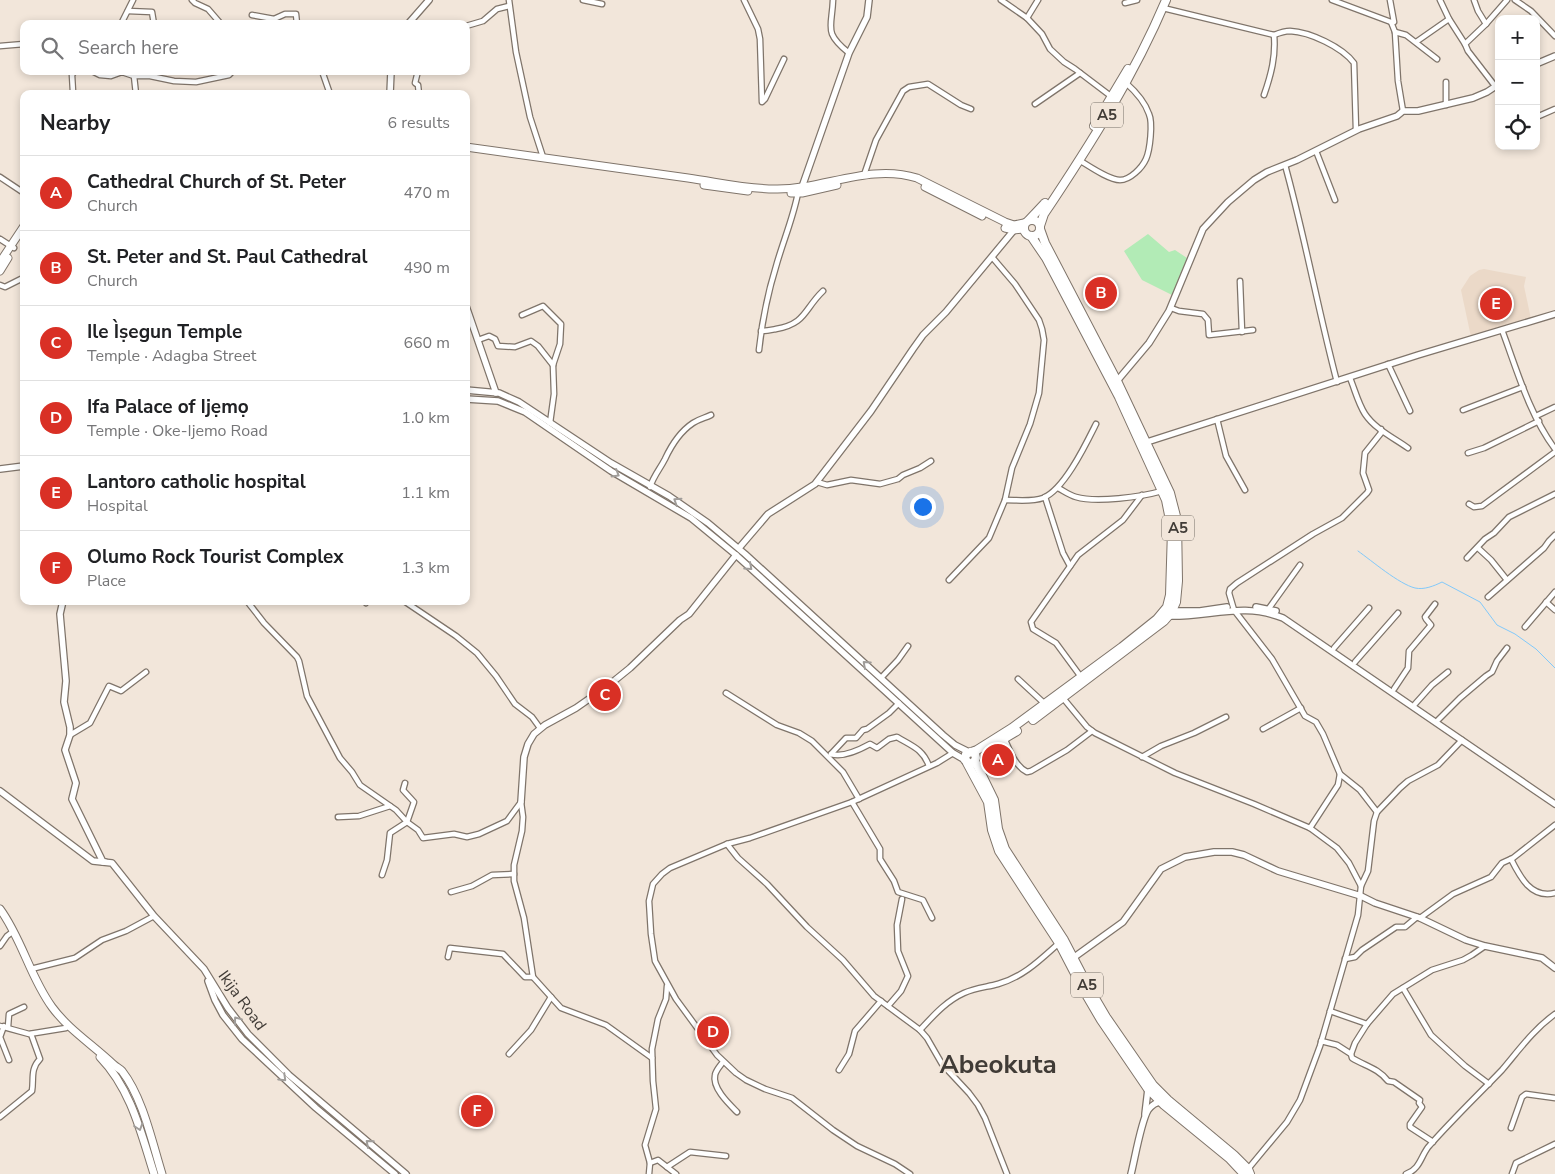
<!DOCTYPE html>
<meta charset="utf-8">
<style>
:root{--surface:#fff;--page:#f2f2f2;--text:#202124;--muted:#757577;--line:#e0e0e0;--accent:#d93025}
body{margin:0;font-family:"Nunito Sans",sans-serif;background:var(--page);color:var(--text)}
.controls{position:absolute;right:15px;top:15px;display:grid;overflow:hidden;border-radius:10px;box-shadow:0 2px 8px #0003}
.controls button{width:45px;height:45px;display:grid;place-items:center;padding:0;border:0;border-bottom:1px solid var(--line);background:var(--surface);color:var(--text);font:25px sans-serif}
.you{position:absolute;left:922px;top:506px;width:18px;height:18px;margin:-12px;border:4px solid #fff;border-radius:50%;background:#1a73e8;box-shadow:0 0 0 8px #1a73e833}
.badge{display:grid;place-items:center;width:32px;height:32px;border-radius:50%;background:var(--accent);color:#fff;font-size:16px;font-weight:700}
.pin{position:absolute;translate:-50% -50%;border:2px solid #fff;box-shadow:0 1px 5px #0006}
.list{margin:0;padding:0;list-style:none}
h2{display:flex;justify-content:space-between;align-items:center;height:65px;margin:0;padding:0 20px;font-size:21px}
h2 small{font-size:16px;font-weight:400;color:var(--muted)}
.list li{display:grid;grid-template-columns:32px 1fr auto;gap:15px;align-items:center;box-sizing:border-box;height:75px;padding:0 20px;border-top:1px solid var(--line)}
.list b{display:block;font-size:19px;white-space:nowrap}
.list p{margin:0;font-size:16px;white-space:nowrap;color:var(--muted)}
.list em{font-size:16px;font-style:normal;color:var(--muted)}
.icon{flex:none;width:28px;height:28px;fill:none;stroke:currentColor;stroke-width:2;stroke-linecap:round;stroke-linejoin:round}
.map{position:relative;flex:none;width:1555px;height:1174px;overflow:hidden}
.search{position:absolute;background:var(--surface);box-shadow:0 2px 8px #0003;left:20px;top:20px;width:450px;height:55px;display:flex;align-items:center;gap:12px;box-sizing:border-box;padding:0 18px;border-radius:10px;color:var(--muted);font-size:19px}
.panel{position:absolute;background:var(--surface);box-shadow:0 2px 8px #0003;left:20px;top:90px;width:450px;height:515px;border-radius:10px}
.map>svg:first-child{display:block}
.built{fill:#ebd9c8}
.green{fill:#b2ebb6}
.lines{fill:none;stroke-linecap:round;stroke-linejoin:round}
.stream{stroke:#82c9fa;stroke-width:1}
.minor-casing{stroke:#7f746a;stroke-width:7}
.tertiary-casing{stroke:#7f746a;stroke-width:8}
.primary-casing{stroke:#7f746a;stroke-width:9}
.trunk-casing{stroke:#7f746a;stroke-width:10}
.minor{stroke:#fff;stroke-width:4.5}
.tertiary{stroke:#fff;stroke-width:5.5}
.primary{stroke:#fff;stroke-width:7}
.trunk{stroke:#fff;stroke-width:8}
.oneway{stroke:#a09d9a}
.labels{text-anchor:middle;stroke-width:5;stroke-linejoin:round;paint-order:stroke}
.shield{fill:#f2e6da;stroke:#756e67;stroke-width:1}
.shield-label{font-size:15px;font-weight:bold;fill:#403b36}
.street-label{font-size:16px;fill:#403b36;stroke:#f2e6da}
.town-label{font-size:26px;font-weight:bold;fill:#403b36;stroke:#f2e6da}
</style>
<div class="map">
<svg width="1555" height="1174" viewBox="0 0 1555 1174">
<rect width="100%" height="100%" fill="#f2e6da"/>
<path class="built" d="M1484,269L1526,277L1524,286L1531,319L1471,337L1461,290L1470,276L1479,270Z"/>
<path class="green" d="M1148,234L1169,252L1175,250L1187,258L1172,295L1142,280L1124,251Z"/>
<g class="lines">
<path class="stream" d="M1358,551C1372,561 1399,584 1415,588C1424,590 1434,586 1442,582L1480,602L1497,625L1515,634L1536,649L1555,668"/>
<g class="minor-casing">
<g id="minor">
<path d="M192,0L195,3L208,9L221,24"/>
<path d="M509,0L516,52L530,117L543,157"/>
<path d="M583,0L602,4"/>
<path d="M744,0L758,29L760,39L762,102L765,99L784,59"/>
<path d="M833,0C832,28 823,32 849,53"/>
<path d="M1001,0L1027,18L1042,34L1050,49L1064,62L1075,69L1112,97"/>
<path d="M1332,0L1391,22"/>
<path d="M1390,0L1394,22H1391L1395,32L1398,81L1403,111"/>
<path d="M1440,0L1449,19L1465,44"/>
<path d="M1474,0L1478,11L1486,24"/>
<path d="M1515,0L1531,11L1555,36"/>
<path d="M1125,3L1137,0"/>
<path d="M1163,8L1274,35C1279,33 1285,31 1290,31C1310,32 1342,47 1354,63L1356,130"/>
<path d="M128,11L152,12L154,24"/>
<path d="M252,15L274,19L285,14H296L297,24"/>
<path d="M1027,18L1038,0"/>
<path d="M121,24L133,0"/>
<path d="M466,26L483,21L497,9L509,6"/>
<path d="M1395,32L1406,35L1437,59"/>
<path d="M1416,42L1449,19"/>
<path d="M0,46L24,44"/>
<path d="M92,71L100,75L111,76L122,72L134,76H150L174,81L196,82L229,75L233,71"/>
<path d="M322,71L330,94"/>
<path d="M418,71L415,83L418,85L419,94"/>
<path d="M134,76L136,94"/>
<path d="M1495,86L1468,51L1465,44L1486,24L1507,0"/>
<path d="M73,92L72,75L75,71"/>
<path d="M1264,95C1271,75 1276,56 1274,35"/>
<path d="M1035,104L1080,73"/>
<path d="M1446,105V82"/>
<path d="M1539,116L1555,109"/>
<path d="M1316,151L1335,200"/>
<path d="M1079,160C1089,166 1109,180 1120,180C1130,180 1142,168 1146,159C1150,150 1153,123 1149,114C1145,102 1135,91 1126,83"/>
<path d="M1285,165C1305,237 1318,310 1337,382"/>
<path d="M864,175L876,140L903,91L909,87L928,84L961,105L971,109"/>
<path d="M0,177L24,193"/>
<path d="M0,239L14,248"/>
<path d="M1240,281L1242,332"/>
<path d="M0,285L5,287L23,278"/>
<path d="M1171,308L1179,311L1203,314L1208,320L1209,335L1253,330"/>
<path d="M522,315L543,306L561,324L560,344L553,365L554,394L550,423"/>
<path d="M1502,330C1517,370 1529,414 1555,449"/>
<path d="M761,331C767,331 771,330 776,329C806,324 804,309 823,291"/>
<path d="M478,340L489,336L495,339L498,346L515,347L531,341L538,346L553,365"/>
<path d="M759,350C762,321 768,292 777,263C784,239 793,218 798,193"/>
<path d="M1388,364L1410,411"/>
<path d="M1350,378C1355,390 1358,403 1365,414C1375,429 1394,438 1408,448"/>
<path d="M1463,410L1523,387"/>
<path d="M1536,416L1555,407"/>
<path d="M1217,419L1226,456L1245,490"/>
<path d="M1468,453L1484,448L1539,421"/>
<path d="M817,482L827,485L851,480L880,484L898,479L903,475L920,468L931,461"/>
<path d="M650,487C654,475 660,469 665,459C671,446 681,431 693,423C699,419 705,418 711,415"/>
<path d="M1058,488C1064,491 1069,495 1076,497C1096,503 1141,497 1162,491"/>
<path d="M1045,497L1063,553L1070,566"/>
<path d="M1005,500C1017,500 1032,502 1043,498C1064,490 1086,444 1096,424"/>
<path d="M1469,504L1474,507L1482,506L1555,452"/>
<path d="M1478,548L1491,560L1507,580"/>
<path d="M1467,558L1485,539L1494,533L1509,517L1555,494"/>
<path d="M949,580L989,538L1005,500L1012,468L1030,424L1039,393L1044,340L1042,329L1039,320L1015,284L992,257"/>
<path d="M1488,597L1544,548L1549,541L1555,535"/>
<path d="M247,601L264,623L297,657L299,661L307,696L340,758L352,772L360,785L396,810L407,822L418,830L423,838L454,834L467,837L479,834L507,821L521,802"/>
<path d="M404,601L456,636L477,653L496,676L515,704L532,717L540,728"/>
<path d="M1546,602L1555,610"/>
<path d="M366,603L367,601"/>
<path d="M1267,611L1300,565"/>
<path d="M1525,627L1555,592"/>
<path d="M1334,648L1369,608"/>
<path d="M1355,662L1398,613"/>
<path d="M1081,677L1056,643L1033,629L1031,622L1078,555L1123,520L1142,495"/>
<path d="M881,678L898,660L908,646"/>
<path d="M1018,679L1045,704"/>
<path d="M1394,689L1408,668L1409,651L1431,625L1426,619L1425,617L1435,604"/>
<path d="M726,693L777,725L799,733L812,741L843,772L859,799"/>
<path d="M1063,698L1087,727L1095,733L1175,773L1254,804L1310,828L1337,848L1349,863L1361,886L1358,915L1320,1046L1300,1100L1287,1122L1248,1169"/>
<path d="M1415,704L1432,685L1448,672"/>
<path d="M1438,720L1460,698L1486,676L1492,672L1497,661L1507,648"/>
<path d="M1263,729L1301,708"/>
<path d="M70,735L90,723L109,686L121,691L146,672"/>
<path d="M1005,740C1010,751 1015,766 1027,772L1031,771L1067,750L1092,731"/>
<path d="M831,754C843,758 859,750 870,744L877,748L889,739L897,737C912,746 923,749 929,766"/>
<path d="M831,754L846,738H856L863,730L867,729L889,713L899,703"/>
<path d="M1142,757L1161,746L1194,733L1226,717"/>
<path d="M1340,774L1360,790L1377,812"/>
<path d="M521,802L523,817L522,831L514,865V881L524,918L533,977L561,1008L606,1025L652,1058"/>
<path d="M852,802L880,849V859L894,881L898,892L923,900L932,918"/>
<path d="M338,817L359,816L390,806"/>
<path d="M1310,828L1338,785L1340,774L1323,734L1316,722L1305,716L1272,659L1234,610L1229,593L1230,589L1237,583L1313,534L1342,518L1367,493L1369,490L1363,473L1365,453L1381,433V429"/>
<path d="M727,844L738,858L767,884L807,927L843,960L874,996L920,1030L927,1038L942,1064L969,1093L978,1105L985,1118L1007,1174"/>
<path d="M1511,859C1520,877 1531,899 1555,893"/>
<path d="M382,875L387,860L390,833L407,822L414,802L403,790L405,783"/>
<path d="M1361,886L1368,871L1374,821L1377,812L1400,788L1408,781L1438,765L1462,740"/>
<path d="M451,892L472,886L492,875L514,874"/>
<path d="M1420,918L1453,894L1491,877L1502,863L1513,858L1555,825"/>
<path d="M0,946L7,936L11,933"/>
<path d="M448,957L450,948L503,954L525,977H533"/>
<path d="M1345,959L1355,957L1362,950L1396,927H1405L1417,917"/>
<path d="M31,969L75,958L102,940L126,931L154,916"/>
<path d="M1403,988L1431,1035L1465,1066L1489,1084"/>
<path d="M888,1006L901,991L908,976L898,951L897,925L902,899"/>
<path d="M1330,1011L1367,1024"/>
<path d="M0,1026L29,1034L66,1028"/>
<path d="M4,1026L0,1037L9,1060"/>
<path d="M8,1027L9,1014L24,1007"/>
<path d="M920,1030C933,1016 946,1001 964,993C975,988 987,987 998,984C1023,977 1040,960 1059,943"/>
<path d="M1321,1041L1337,1045L1351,1054L1352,1058C1365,1066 1378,1068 1388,1081L1394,1082L1420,1100L1419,1103L1422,1107L1410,1124V1127L1433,1142"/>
<path d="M509,1054L531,1030L551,997"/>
<path d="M1351,1054L1355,1043L1367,1024L1393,994L1432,970L1463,960L1472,955L1485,946"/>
<path d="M723,1062C720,1066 716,1070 715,1075C712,1088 729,1104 737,1112"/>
<path d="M839,1070L849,1054L855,1031L881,1001"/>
<path d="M0,1117L32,1091C34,1079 30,1069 40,1059L31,1034"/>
<path d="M1511,1128L1522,1097L1526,1094L1555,1098"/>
<path d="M650,1163L658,1160L676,1174"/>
<path d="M667,1167L690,1152L726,1156"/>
<path d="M649,1174L650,1163L645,1145L656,1109L653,1081L652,1049L658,1019L666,999L667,986"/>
<path d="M910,1174L895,1164L857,1146L833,1130L792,1098L765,1089L746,1080L736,1073L717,1055L676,999L655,961L651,934L649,901L653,884L662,874L670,868L727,844L750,838L852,802L937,763L953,753"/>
<path d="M1406,1174C1421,1169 1421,1154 1430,1145C1453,1119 1478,1095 1502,1070C1519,1050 1533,1030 1555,1014"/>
<path d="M1512,1174L1516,1163L1555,1144"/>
</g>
</g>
<g class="tertiary-casing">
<g id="tertiary">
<path d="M408,24L429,0"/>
<path d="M1536,64L1555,56"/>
<path d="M390,94L391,71"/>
<path d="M802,187L849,53L867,17L869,0"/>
<path d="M466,306L496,393"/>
<path d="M1117,381L1149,343L1169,311L1203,229L1228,202L1254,180L1267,172L1297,160L1359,129L1397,116L1403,111H1418L1473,98L1487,92L1499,84"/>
<path d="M466,390L499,393L519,402L611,463L669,496L708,523L745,554L943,735L955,745L969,752"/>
<path d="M466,399L498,401L525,412L611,471L691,518L736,555L953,753L965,760"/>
<path d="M1147,442L1418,355L1555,314"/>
<path d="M0,469L24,466"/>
<path d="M739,548L768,514L815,484L871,411L913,349L923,335L946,312L1014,230"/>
<path d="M63,601L60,614L66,681L64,702L70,727V735L65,750L76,783L72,799L103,862H105"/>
<path d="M1256,607L1276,611"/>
<path d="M1172,611H1200L1227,607"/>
<path d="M1169,616C1210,617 1243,602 1283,618L1555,804"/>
<path d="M0,791L93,861L112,863L154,916L204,969L228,1008L248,1034L289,1075L406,1174"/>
<path d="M521,802L524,757L528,744L534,734L545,725L576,708L609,685L630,668L680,620L689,614L736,555"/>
<path d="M1073,958L1123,922L1161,869L1185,857L1214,852H1232L1244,855L1278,871L1361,896L1375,903L1420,918L1466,940L1485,946L1542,958L1555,968"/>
<path d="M208,981L215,1000L223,1015L242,1039L316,1108L395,1174"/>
<path d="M1145,1114L1148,1089"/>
<path d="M1131,1174C1135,1158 1141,1122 1148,1110C1152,1105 1156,1102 1161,1102"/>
</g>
</g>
<g class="primary-casing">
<g id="primary">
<path d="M466,147C540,157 614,167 688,178C717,182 746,189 775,189C823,190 869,163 917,178L1005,222L1014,225L1024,223"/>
<path d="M704,185L748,191"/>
<path d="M925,187L982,216"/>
<path d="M791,193H802L837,185"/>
<path d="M1005,228L1014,230L1023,229"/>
<path d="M0,262L24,226"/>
<path d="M0,271L8,258"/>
<path d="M0,909C22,939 30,977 52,1007C68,1029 93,1045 113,1064C116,1067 119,1068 122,1071C143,1098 152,1142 162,1174"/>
<path d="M100,1057C131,1089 141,1133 154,1174"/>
</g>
</g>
<g class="trunk-casing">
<g id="trunk">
<path d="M1094,126L1128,69"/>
<circle cx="1032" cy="228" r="8"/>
<path d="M1029,220L1045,203"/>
<path d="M1040,226L1044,214C1090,145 1134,76 1166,0"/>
<path d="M1033,720L1164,621L1171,613L1176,602L1178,581L1177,520L1170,493L1117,381L1045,243L1040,229"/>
<path d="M995,744L1017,731"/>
<path d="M971,752L975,754L976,758L974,762L971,764L965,760L966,754L977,750L1012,728L1122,647L1157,619L1167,607L1170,595L1172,530L1166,500L1119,397L1046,258L1031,236"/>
<path d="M975,761L994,800L998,829L1005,849L1064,940L1089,988L1106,1017L1153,1085L1168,1100L1234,1155L1248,1169L1250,1174"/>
<path d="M967,763L988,802L992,830L999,851L1059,943L1084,991L1101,1020L1148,1089L1164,1105L1230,1159L1244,1174"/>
</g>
</g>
<use href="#minor" class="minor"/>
<use href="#tertiary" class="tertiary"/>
<use href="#primary" class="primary"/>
<use href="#trunk" class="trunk"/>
</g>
<defs><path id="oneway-chevron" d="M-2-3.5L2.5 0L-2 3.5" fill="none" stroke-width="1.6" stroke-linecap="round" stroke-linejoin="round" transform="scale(1.25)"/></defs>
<g class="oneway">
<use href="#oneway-chevron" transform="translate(616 474) rotate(31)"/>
<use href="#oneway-chevron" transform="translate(677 501) rotate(-147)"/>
<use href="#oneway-chevron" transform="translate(749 567) rotate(42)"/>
<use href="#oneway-chevron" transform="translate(866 664) rotate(-138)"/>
<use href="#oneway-chevron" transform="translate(237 1020) rotate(-127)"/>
<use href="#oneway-chevron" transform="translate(283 1078) rotate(44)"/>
<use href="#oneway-chevron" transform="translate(139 1127) rotate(72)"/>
<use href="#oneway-chevron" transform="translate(369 1143) rotate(-139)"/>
</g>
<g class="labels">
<g class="shield">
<rect x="1091" y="102.5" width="32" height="25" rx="4"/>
<rect x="1162" y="515.5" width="32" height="25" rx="4"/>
<rect x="1071" y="972.5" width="32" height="25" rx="4"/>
</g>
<g class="shield-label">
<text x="1107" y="120">A5</text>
<text x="1178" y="533">A5</text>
<text x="1087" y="990">A5</text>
</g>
<g class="street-label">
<text transform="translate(243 1000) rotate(54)" y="6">Ikija Road</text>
</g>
<g class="town-label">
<text x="998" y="1073">Abeokuta</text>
</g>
</g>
</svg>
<div class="controls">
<button>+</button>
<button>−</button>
<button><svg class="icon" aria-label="locate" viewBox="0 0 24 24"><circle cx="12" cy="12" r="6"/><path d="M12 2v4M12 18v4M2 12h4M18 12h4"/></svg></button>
</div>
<div class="you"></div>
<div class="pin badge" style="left:998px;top:760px">A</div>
<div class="pin badge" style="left:1101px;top:293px">B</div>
<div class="pin badge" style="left:605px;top:695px">C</div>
<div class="pin badge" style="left:713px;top:1032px">D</div>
<div class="pin badge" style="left:1496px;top:304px">E</div>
<div class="pin badge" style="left:477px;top:1111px">F</div>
<div class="search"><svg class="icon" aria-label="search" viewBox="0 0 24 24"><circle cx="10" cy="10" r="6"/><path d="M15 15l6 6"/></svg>Search here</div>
<section class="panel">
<h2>Nearby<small>6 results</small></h2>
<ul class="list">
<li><span class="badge">A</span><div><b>Cathedral Church of St. Peter</b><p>Church</p></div><em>470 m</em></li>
<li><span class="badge">B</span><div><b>St. Peter and St. Paul Cathedral</b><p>Church</p></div><em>490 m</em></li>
<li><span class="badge">C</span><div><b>Ile Ìṣegun Temple</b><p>Temple · Adagba Street</p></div><em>660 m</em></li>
<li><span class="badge">D</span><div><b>Ifa Palace of Ijẹmọ</b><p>Temple · Oke-Ijemo Road</p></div><em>1.0 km</em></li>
<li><span class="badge">E</span><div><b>Lantoro catholic hospital</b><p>Hospital</p></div><em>1.1 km</em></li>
<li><span class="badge">F</span><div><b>Olumo Rock Tourist Complex</b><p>Place</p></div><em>1.3 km</em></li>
</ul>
</section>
</div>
